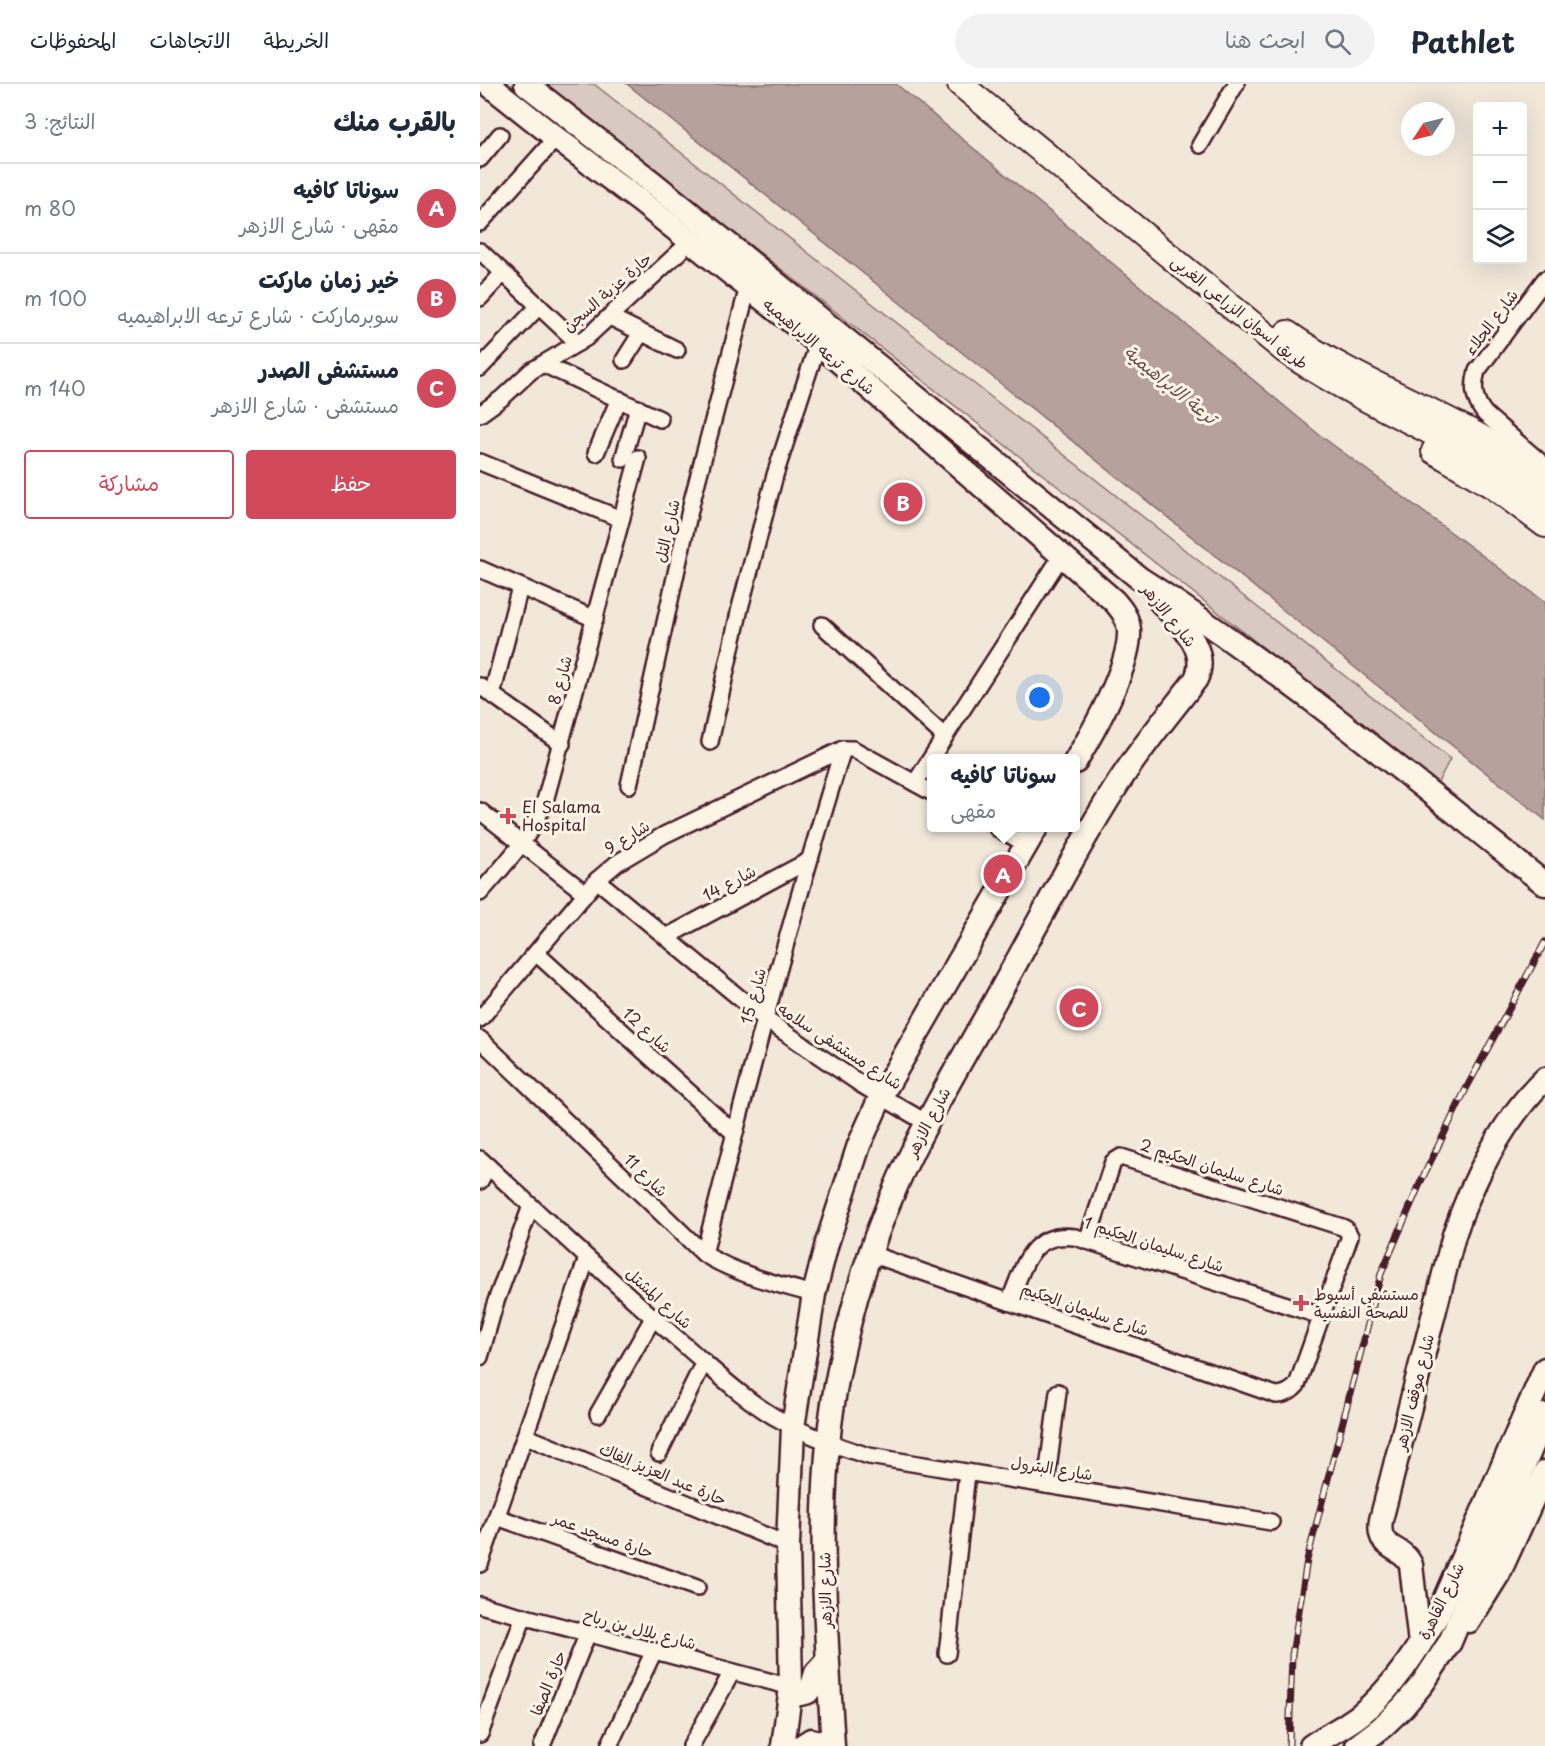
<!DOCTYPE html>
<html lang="ar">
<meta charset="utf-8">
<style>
:root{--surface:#fff;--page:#f2f2f3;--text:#1f2937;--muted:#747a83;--line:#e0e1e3;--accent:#d1495b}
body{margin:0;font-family:"Playpen Sans","Playpen Sans Arabic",sans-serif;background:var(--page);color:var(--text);direction:rtl}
.controls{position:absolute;right:18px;top:18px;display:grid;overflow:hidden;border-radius:6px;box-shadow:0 6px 24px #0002}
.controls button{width:54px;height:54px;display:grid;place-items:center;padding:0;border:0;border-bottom:2px solid var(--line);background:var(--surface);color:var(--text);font:30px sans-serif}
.compass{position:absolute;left:921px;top:18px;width:54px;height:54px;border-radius:50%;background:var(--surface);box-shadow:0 6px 24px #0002;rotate:235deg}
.you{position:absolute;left:560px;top:614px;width:21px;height:21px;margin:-15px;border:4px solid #fff;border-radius:50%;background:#1a73e8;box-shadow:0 0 0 9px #1a73e833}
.badge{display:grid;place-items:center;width:39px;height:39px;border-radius:50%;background:var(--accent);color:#fff;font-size:20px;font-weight:700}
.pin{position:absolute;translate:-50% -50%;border:3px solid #fff;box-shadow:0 2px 6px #0006}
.popup{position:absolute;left:447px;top:670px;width:153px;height:78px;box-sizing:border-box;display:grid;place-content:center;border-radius:6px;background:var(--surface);filter:drop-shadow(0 2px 4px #0005);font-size:20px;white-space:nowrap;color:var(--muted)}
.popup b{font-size:22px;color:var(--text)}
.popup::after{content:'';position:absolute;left:50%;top:100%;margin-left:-12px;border:12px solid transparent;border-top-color:var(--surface)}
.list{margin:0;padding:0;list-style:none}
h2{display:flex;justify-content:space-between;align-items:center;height:78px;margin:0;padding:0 24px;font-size:26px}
h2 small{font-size:20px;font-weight:400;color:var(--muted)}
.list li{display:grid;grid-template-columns:39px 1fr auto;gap:18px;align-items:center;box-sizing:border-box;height:90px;padding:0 24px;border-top:2px solid var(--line)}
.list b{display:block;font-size:22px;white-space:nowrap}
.list p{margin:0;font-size:20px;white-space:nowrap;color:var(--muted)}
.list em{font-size:20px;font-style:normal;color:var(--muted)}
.actions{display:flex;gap:12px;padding:18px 24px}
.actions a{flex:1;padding:14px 0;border:2px solid var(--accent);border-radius:6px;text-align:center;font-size:21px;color:var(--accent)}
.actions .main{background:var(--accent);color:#fff}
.icon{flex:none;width:33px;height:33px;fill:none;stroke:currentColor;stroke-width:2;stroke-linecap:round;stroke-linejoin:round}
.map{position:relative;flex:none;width:1065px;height:1662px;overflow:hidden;direction:ltr}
header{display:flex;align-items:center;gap:36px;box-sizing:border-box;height:84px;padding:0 30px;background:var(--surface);border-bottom:2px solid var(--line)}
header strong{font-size:28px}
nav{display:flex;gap:33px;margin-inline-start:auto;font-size:21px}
.search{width:420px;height:54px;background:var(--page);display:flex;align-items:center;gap:15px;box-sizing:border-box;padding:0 21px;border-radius:33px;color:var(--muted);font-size:22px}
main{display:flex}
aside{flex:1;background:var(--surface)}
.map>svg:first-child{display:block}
.green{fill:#d8cac0;stroke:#917476;stroke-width:1.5}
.water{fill:#b6a19c;stroke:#8b6d6f;stroke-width:1.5}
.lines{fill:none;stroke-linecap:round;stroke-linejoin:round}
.street-casing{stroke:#4a1f2b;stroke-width:20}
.secondary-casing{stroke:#4a1f2b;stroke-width:27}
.primary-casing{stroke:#4a1f2b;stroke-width:28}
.street{stroke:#fcf5e5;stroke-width:15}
.secondary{stroke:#fcf5e5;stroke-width:22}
.primary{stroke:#fcf5e5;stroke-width:24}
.rail-casing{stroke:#4a1f2b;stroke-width:7}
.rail{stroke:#fcf5e5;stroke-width:4.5;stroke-dasharray:14;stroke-linecap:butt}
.poi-dot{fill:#d1495b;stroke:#fcf5e5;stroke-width:2}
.labels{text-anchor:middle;stroke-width:6;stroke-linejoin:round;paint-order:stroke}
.street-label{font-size:16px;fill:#4a1f2b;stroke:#fcf5e5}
.poi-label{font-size:16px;fill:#4a1f2b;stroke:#fcf5e5;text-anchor:start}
.water-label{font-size:18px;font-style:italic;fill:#704c53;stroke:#fcf5e5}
</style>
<header>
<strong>Pathlet</strong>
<div class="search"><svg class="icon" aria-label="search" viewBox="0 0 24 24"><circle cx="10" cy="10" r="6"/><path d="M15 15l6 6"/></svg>ابحث هنا</div>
<nav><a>الخريطة</a><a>الاتجاهات</a><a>المحفوظات</a></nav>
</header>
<main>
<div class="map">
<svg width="1065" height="1662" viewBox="0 0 1065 1662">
<rect width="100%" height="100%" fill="#f1e8da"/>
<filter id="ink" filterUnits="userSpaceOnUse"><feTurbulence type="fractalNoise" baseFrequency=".0167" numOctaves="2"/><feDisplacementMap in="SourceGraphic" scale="12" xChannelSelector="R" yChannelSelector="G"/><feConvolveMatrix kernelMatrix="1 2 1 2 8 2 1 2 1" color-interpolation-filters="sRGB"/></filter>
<g filter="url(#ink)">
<path class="green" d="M65,0H114L970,675L957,700Z"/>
<path class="water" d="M147,0H416L837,349L1065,518V736Z"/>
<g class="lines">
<g class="street-casing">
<g id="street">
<path d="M720,61L756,0"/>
<path d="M0,75L20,51"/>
<path d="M0,139L76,54"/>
<path d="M0,167L98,259"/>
<path d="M1065,195L997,287C992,304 994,316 1005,330L1065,382"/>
<path d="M0,214L23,189"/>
<path d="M130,233L197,266"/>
<path d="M144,276L161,249"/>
<path d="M63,280L180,335"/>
<path d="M0,284L59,222"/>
<path d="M0,330L22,314L51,287L106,254L210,158"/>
<path d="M116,369L139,315"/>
<path d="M143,375L158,324"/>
<path d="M0,378L141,435"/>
<path d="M0,485L115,535"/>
<path d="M342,541L464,652"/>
<path d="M0,602L82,660"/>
<path d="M12,611L40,503"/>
<path d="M230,658L260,524L295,391L338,259"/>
<path d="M435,699L582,471"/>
<path d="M149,701L212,417L268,203"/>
<path d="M0,727L105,809"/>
<path d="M517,744L546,760"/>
<path d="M117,796L285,935L382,1001L447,1039"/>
<path d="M0,809C27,778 49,756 65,717L158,374"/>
<path d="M186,853L328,777"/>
<path d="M56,869L254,1049"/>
<path d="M0,935L117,796L137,779L184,751L363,665H373L451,708"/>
<path d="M0,955L224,1170C258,1191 296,1200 334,1210"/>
<path d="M0,1075C67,1136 133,1199 201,1258C231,1284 260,1312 293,1332C324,1350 356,1362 389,1372L791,1438"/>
<path d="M0,1097L8,1082"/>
<path d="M224,1170C267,1000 311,832 363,665"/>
<path d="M391,1170L796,1311C805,1311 811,1308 817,1301L870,1152L866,1145L862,1143L641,1073L633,1078L607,1157"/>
<path d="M529,1218C544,1184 549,1147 595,1153L841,1232"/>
<path d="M0,1273L15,1220L51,1122"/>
<path d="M118,1330L173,1234"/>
<path d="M45,1352L308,1461"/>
<path d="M179,1369L224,1278"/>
<path d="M566,1401L578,1308"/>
<path d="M17,1433L217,1504"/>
<path d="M0,1480L107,1174"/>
<path d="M0,1521L311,1603"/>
<path d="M467,1570L487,1389"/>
<path d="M0,1650L44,1532"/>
<path d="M62,1662L108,1549"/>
<path d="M129,1662L174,1567"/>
<path d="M211,1662L252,1588"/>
</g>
</g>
<g class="secondary-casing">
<g id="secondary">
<path d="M8,0L76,54L160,117L338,259L634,517C642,526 648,534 649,546C651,581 613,648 595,678"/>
<path d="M46,0L173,99L659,494C802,586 932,695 1065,800"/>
<path d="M989,1537L1019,1489L1065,1388"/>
<path d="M940,1560L931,1481C922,1460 896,1468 901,1436L974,1151C992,1097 1023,1035 1065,995"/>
<path d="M311,1603L313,1606L320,1610L328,1608L332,1602L336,1589L347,1577"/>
<path d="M303,1662L311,1603L308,1461L313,1343L334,1210L347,1159L379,1061L401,1012L556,744"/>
<path d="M322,1662L331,1656L339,1658L343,1662"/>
<path d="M353,1662C346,1544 335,1424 355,1307C369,1225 396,1139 434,1064C461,1010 492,958 521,906C560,836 596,765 639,698C662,662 690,629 716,595C731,564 696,536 678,515"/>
<path d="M831,1662C847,1651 866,1642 881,1630C914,1603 936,1568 957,1532L1065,1285"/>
<path d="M877,1662L901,1644L923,1623L943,1599L970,1558L1065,1331"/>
</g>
</g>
<g class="primary-casing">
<g id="primary">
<path d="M480,0L804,266C886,324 984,355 1065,418"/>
<path d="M807,249C888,306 987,333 1065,396"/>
<path d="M954,367L1014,403L1065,441"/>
</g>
</g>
<use href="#street" class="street"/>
<use href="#secondary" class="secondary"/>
<use href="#primary" class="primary"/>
<g class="rail-casing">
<path id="rail" d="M809,1662L812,1571L827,1476L901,1190L942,1095L987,1003L1065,858"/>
</g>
<use href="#rail" class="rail"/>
</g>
</g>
<g class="poi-dot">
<path d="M25 723h6v6h6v6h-6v6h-6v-6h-6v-6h6z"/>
<path d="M818 1210h6v6h6v6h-6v6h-6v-6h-6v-6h6z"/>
</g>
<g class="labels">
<g class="street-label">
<text transform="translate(127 208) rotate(-41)" y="6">حارة عزبة السجن</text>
<text transform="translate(760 228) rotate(39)" y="6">طريق اسوان الزراعى الغربى</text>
<text transform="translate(1011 238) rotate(-53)" y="6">شارع الجلاء</text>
<text transform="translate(339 262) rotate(40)" y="6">شارع ترعه الابراهيميه</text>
<text transform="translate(187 447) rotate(-77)" y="6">شارع التل</text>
<text transform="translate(689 531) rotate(51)" y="6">شارع الازهر</text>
<text transform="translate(80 596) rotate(-75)" y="6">شارع 8</text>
<text transform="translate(147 753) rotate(-32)" y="6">شارع 9</text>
<text transform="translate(249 799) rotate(-28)" y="6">شارع 14</text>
<text transform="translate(273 912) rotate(-75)" y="6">شارع 15</text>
<text transform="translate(167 946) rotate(42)" y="6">شارع 12</text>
<text transform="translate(360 962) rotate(33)" y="6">شارع مستشفى سلامه</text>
<text transform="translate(448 1038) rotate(-62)" y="6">شارع الازهر</text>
<text transform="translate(732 1083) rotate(18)" y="6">شارع سليمان الحكيم 2</text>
<text transform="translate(166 1091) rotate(44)" y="6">شارع 11</text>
<text transform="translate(674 1160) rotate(18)" y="6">شارع سليمان الحكيم 1</text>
<text transform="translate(179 1214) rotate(42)" y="6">شارع المشتل</text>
<text transform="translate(605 1225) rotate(19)" y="6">شارع سليمان الحكيم</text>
<text transform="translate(934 1308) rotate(-76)" y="6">شارع موقف الازهر</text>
<text transform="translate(572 1384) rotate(9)" y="6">شارع البترول</text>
<text transform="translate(183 1390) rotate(23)" y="6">حارة عبد العزيز الفاك</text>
<text transform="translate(123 1451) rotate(20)" y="6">حارة مسجد عمر</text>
<text transform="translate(345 1506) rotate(-91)" y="6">شارع الازهر</text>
<text transform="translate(961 1517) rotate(-64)" y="6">شارع القاهرة</text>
<text transform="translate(160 1545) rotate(15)" y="6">شارع بلال بن رباح</text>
<text transform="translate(68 1599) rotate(-68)" y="6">حارة الصفا</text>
</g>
<g class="poi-label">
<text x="42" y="729">El Salama<tspan x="42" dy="18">Hospital</tspan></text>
<text x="834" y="1216">مستشفى أسيوط<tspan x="834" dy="18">للصحة النفسية</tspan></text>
</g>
<g class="water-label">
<text transform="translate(690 301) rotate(39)" y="6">ترعة الابراهيمية</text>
</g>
</g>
</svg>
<div class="controls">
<button>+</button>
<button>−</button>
<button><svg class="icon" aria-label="layers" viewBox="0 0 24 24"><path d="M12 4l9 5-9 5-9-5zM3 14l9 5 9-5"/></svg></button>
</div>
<svg class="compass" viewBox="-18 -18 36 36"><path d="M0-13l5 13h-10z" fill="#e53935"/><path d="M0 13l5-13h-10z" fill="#747a83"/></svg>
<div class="you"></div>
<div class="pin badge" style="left:523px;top:790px">A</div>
<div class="popup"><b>سوناتا كافيه</b>مقهى</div>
<div class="pin badge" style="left:423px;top:418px">B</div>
<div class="pin badge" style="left:599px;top:924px">C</div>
</div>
<aside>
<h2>بالقرب منك<small>النتائج: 3</small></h2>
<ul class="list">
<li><span class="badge">A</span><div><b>سوناتا كافيه</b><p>مقهى · شارع الازهر</p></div><em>80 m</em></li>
<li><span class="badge">B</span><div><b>خير زمان ماركت</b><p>سوبرماركت · شارع ترعه الابراهيميه</p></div><em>100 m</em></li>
<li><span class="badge">C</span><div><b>مستشفى الصدر</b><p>مستشفى · شارع الازهر</p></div><em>140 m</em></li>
</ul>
<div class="actions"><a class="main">حفظ</a><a>مشاركة</a></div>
</aside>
</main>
